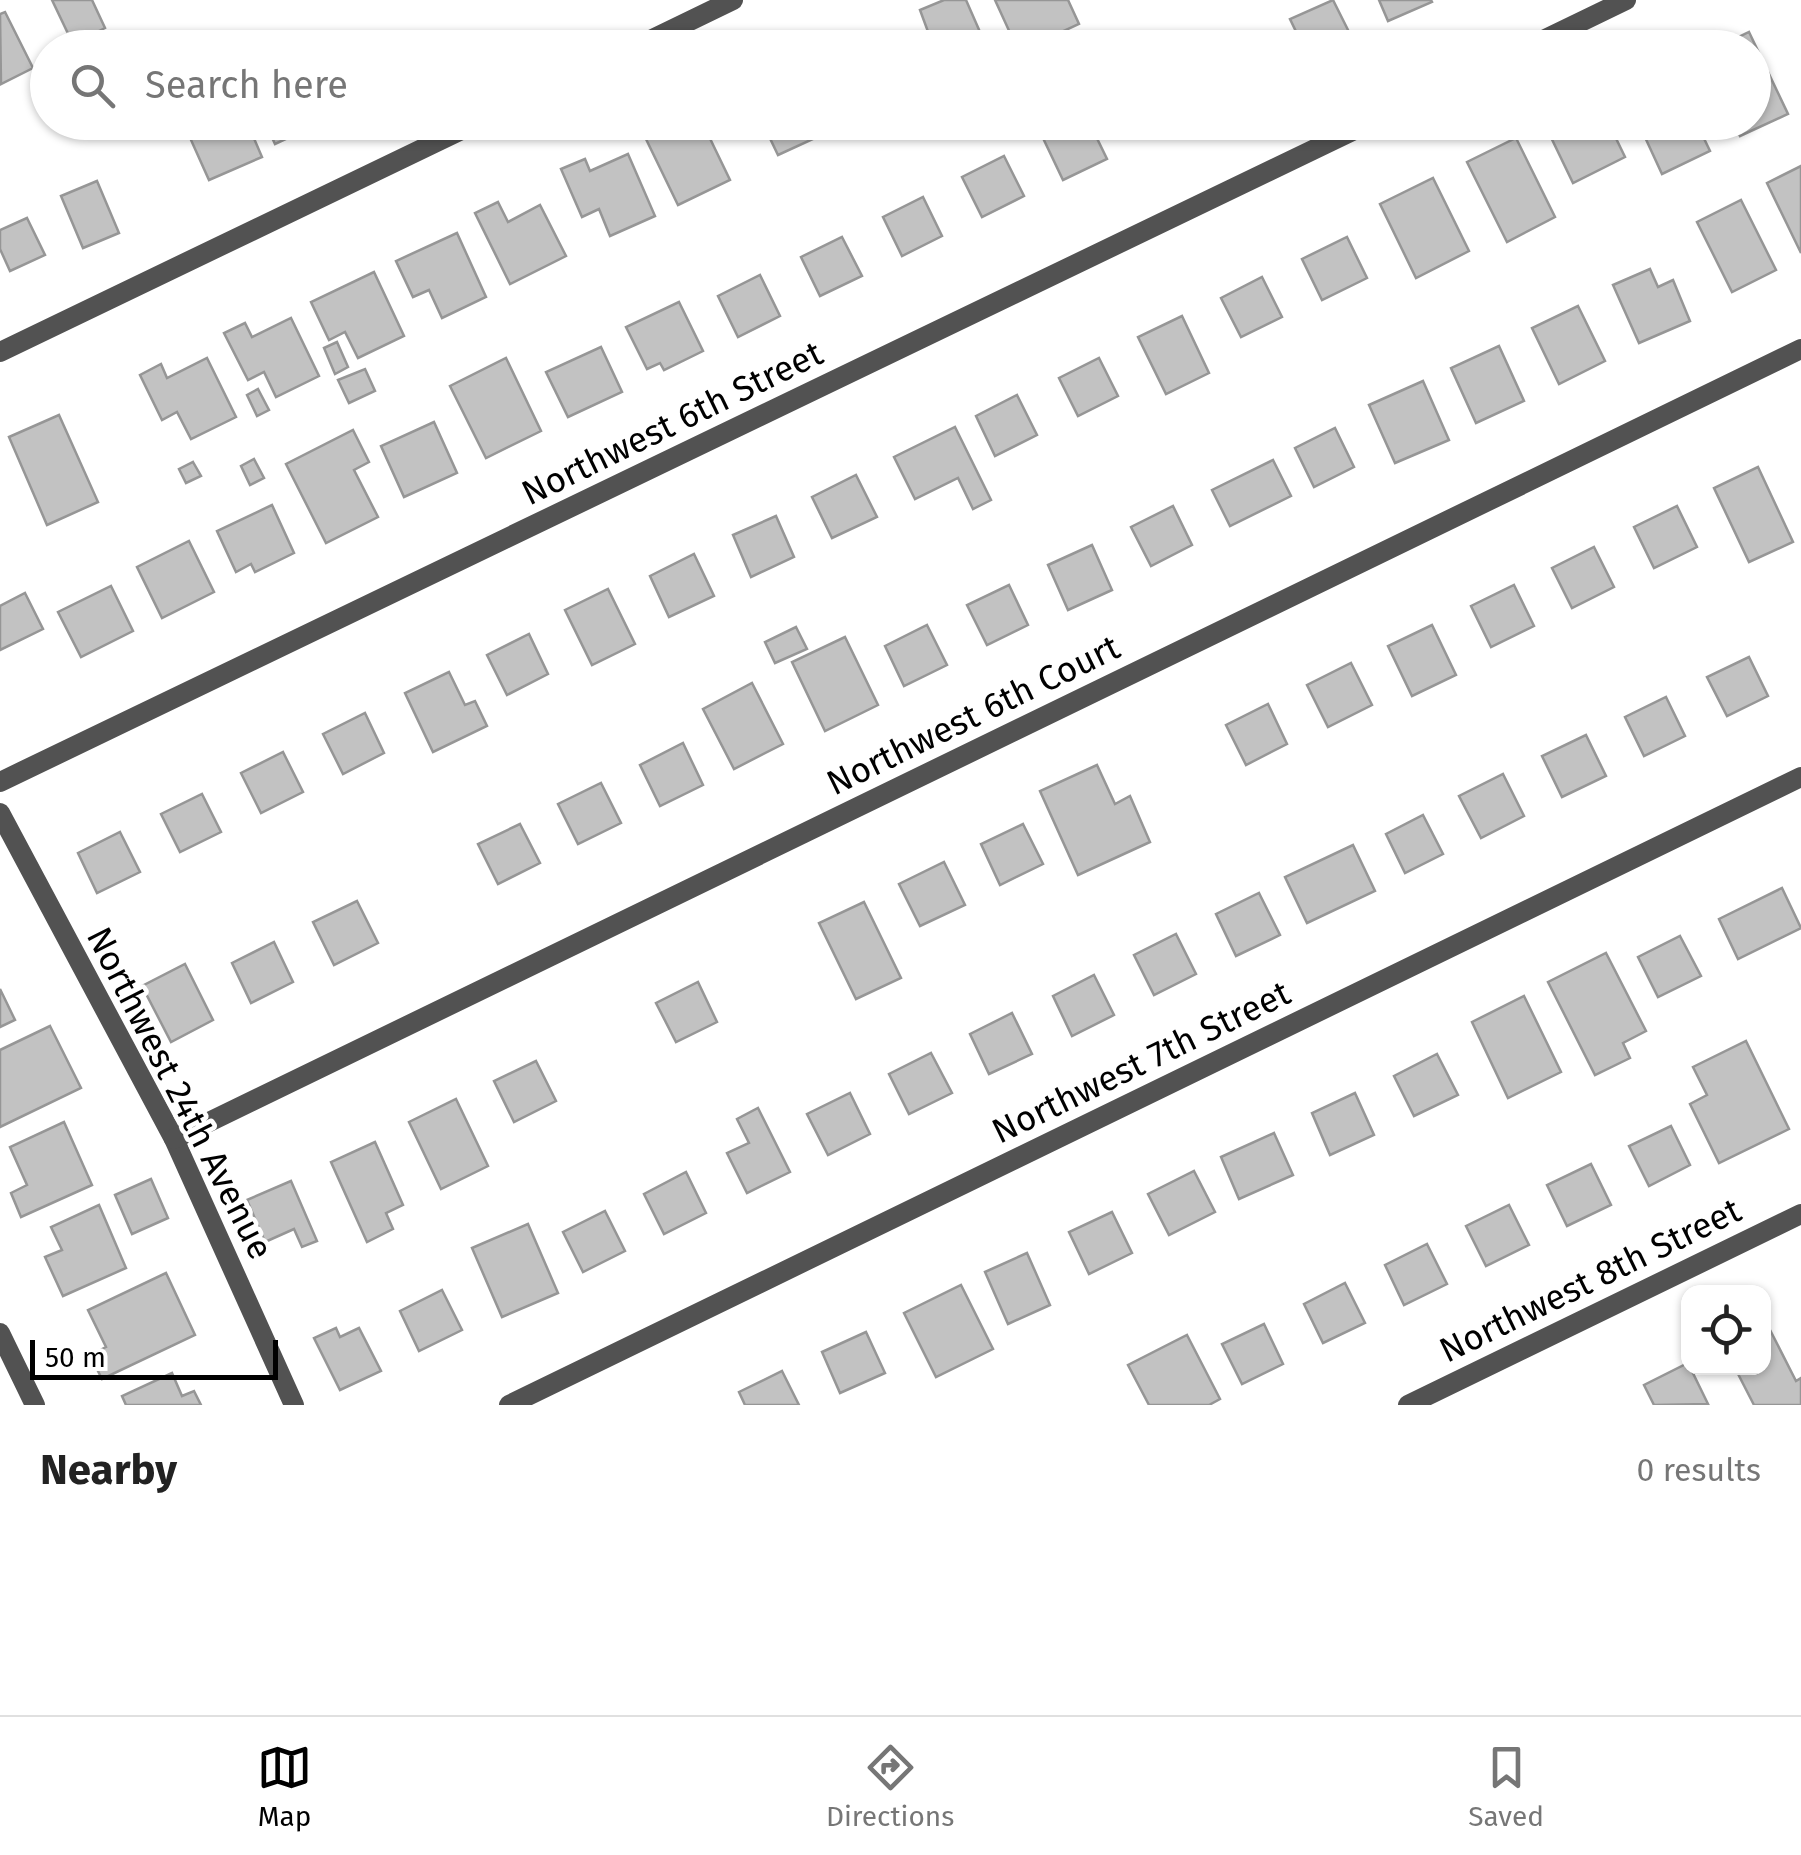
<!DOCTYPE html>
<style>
:root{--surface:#fff;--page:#f2f2f2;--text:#222;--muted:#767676;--line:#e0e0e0;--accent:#000}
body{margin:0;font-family:"Fira Sans",sans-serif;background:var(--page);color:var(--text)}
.controls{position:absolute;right:30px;bottom:30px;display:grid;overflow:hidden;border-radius:20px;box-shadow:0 2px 8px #0004}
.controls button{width:90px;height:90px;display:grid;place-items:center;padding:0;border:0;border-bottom:2px solid var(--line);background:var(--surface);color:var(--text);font:50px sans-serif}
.scale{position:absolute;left:30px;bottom:25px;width:248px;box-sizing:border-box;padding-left:10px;border:5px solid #000;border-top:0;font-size:28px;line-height:35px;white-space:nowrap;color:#000;-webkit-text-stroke:8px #fff;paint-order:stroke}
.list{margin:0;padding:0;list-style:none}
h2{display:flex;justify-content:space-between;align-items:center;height:130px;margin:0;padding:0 40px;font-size:42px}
h2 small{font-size:32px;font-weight:400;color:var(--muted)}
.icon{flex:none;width:55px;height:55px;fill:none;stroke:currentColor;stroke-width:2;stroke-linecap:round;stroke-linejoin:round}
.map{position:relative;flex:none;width:1801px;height:1405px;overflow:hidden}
.search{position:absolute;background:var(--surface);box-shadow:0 2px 8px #0004;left:30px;right:30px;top:30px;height:110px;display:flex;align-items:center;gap:25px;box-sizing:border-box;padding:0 35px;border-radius:55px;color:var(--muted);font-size:38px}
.sheet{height:310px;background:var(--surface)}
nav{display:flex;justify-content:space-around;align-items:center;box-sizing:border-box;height:140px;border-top:2px solid var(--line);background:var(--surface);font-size:28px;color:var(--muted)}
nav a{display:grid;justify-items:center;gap:5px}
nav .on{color:var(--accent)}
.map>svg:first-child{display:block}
.building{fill:#c2c2c2;stroke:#969696;stroke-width:2.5}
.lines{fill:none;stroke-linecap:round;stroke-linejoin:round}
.street{stroke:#525252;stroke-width:20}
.labels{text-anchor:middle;stroke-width:9;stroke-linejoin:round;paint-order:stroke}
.street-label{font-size:35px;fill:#000;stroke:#fff}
</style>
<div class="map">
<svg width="1801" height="1405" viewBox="0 0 1801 1405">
<rect width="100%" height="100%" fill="#fff"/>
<g class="building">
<path d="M52,0H92L105,28L73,44Z"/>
<path d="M944,0H966L987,48H934L920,10Z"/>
<path d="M995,0H1068L1079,24L1027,48H1017Z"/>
<path d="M1333,0L1352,38L1333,48H1304L1290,19Z"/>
<path d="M1379,0H1431L1432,2L1388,21Z"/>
<path d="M5,12L33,68L1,84L0,14Z"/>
<path d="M282,32L289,48H249Z"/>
<path d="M1749,32L1788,114L1740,136L1733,122H1754V48H1716Z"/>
<path d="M201,122H247L262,157L209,180L187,131Z"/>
<path d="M265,122H322L275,144Z"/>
<path d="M679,122H702L730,180L678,205L646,139Z"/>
<path d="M743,122H818L824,134L778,155L765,128L749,135Z"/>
<path d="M1075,122H1089L1107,159L1063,180L1043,138Z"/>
<path d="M1139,122H1178L1147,138Z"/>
<path d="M1561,122H1608L1625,157L1573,183L1547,129Z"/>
<path d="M1638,122H1696L1710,151L1662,174Z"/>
<path d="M1516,138L1555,217L1507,242L1467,162Z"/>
<path d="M628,154L655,216L610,236L599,209L582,217L561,169L585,159L590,171Z"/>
<path d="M1004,156L1024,196L982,217L962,177Z"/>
<path d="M1801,166V253L1767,183Z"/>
<path d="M1433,178L1469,251L1416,278L1380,204Z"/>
<path d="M97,181L119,233L83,248L61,196Z"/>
<path d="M923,197L942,236L902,256L883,217Z"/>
<path d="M1741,200L1776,270L1732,292L1697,222Z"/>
<path d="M498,202L508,222L540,205L566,256L510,284L475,213Z"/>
<path d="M27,218L45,255L10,271L0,249V230Z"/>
<path d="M457,233L486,297L442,318L429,290L413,297L396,261Z"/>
<path d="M842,237L862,276L820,296L801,257Z"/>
<path d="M1347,237L1367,278L1322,300L1302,259Z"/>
<path d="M1650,269L1658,287L1673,280L1690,321L1639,343L1613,285Z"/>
<path d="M374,272L404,336L358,358L345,332L329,340L311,302Z"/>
<path d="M760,275L780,316L738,337L718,296Z"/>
<path d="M1262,277L1282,317L1241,337L1221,298Z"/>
<path d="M679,302L703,351L664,370L660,363L647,369L626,327Z"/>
<path d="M1578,306L1605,361L1559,384L1532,328Z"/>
<path d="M1182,316L1209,373L1166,394L1138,337Z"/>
<path d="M291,318L319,376L276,397L264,372L248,380L224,333L245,323L252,337Z"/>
<path d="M337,342L348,367L335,374L324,348Z"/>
<path d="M1499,346L1524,401L1476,423L1451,368Z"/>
<path d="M601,347L622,392L568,417L546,372Z"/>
<path d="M207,358L236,417L191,439L177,412L162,420L140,375L161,364L167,378Z"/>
<path d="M506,358L541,431L486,458L450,386Z"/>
<path d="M1099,358L1118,396L1078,416L1059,378Z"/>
<path d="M365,369L375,391L349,403L338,380Z"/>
<path d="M1423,381L1449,440L1395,463L1369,405Z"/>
<path d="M258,389L269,410L257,416L247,395Z"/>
<path d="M1017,395L1037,435L995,456L976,416Z"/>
<path d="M59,415L98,502L47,525L9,437Z"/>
<path d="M434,422L457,473L404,497L381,446Z"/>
<path d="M955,427L991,500L973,509L958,478L915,499L894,457Z"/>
<path d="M1335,428L1354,467L1314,487L1295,448Z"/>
<path d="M353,430L369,462L354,470L378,517L326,543L286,464Z"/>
<path d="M254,459L264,478L250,485L241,466Z"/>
<path d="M1273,460L1291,496L1230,526L1212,490Z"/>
<path d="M193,462L201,476L186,483L179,469Z"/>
<path d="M1758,467L1793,542L1749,562L1714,488Z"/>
<path d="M856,475L877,517L832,538L812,497Z"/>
<path d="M272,505L294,553L255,572L251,564L236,572L217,531Z"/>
<path d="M1173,506L1192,545L1151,566L1131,527Z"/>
<path d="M1677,506L1697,547L1654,568L1634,527Z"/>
<path d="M776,516L794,557L751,577L733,535Z"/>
<path d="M189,541L214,592L162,618L137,567Z"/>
<path d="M1092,545L1112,590L1068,610L1048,565Z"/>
<path d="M1594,547L1614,587L1572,608L1552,568Z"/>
<path d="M694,554L714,596L669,617L650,576Z"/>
<path d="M1009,585L1028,625L987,645L967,605Z"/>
<path d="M1514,585L1534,626L1491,647L1471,606Z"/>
<path d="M111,586L133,631L81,657L58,612Z"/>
<path d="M608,589L635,644L592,665L565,610Z"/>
<path d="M25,593L43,629L0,650V606Z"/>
<path d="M927,625L947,665L904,686L885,646Z"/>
<path d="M1432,625L1456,675L1412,696L1388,646Z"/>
<path d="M796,627L807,649L775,663L765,642Z"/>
<path d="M529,634L548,674L507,695L487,655Z"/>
<path d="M845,637L878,705L825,731L792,662Z"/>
<path d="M1749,657L1768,696L1727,716L1707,677Z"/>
<path d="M1351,663L1372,705L1328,727L1307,685Z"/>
<path d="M449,672L465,705L475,701L487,726L433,752L405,693Z"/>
<path d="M752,683L783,744L734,769L703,709Z"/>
<path d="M1666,697L1685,736L1644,756L1625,717Z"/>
<path d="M1268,704L1287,744L1246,765L1226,725Z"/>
<path d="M365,713L384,753L343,774L323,734Z"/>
<path d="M1586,735L1606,776L1562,797L1542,756Z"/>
<path d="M683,743L703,785L660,806L640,765Z"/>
<path d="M283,752L303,792L261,813L241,773Z"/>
<path d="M1097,765L1115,804L1130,796L1150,842L1078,875L1040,791Z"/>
<path d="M1503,774L1524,816L1481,838L1459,796Z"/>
<path d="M601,783L621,823L578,844L558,804Z"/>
<path d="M202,794L221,832L180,852L161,814Z"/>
<path d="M1423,815L1443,854L1405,873L1386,834Z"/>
<path d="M520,824L540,863L498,884L478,844Z"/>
<path d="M1023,824L1043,864L1000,885L981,844Z"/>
<path d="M120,832L140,872L97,893L78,853Z"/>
<path d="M1353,845L1375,891L1307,923L1285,877Z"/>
<path d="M944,862L965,905L920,926L899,884Z"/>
<path d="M1782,888L1801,928L1738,959L1719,919Z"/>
<path d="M1259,893L1280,935L1236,956L1216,914Z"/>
<path d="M357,901L378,943L334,965L313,922Z"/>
<path d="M864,902L901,978L856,999L819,923Z"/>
<path d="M1176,934L1196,974L1154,995L1134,955Z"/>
<path d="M1680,936L1701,976L1658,997L1638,957Z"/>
<path d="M274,942L293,982L251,1003L232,963Z"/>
<path d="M1606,953L1646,1031L1623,1043L1630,1058L1595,1075L1548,982Z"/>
<path d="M185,964L213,1020L171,1042L142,986Z"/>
<path d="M1094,975L1114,1015L1072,1036L1053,996Z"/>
<path d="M698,982L717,1022L676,1042L656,1003Z"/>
<path d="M0,989L15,1020L0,1027Z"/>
<path d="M1524,996L1561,1072L1508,1098L1472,1022Z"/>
<path d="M1012,1013L1032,1054L989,1074L970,1034Z"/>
<path d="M50,1026L81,1088L0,1127V1050Z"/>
<path d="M1746,1041L1789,1129L1719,1163L1690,1104L1707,1095L1693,1067Z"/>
<path d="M931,1053L952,1093L909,1114L889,1074Z"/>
<path d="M1437,1054L1458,1095L1414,1116L1394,1076Z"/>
<path d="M536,1061L556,1101L514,1122L494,1081Z"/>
<path d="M850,1093L870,1134L828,1155L807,1114Z"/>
<path d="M1355,1093L1374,1135L1330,1155L1312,1113Z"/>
<path d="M456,1099L488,1166L441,1189L409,1122Z"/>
<path d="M758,1108L790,1172L747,1193L727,1153L749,1143L737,1119Z"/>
<path d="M64,1122L92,1185L21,1217L11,1193L27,1185L10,1147Z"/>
<path d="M1671,1126L1690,1165L1649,1186L1629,1146Z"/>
<path d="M1274,1133L1293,1175L1239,1199L1221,1157Z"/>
<path d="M375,1142L403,1205L386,1213L393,1229L367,1242L331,1162Z"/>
<path d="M1591,1164L1611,1205L1567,1226L1547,1185Z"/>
<path d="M1194,1171L1215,1212L1169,1235L1148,1194Z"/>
<path d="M686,1172L706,1213L664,1234L644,1194Z"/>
<path d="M151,1179L168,1218L132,1234L115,1195Z"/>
<path d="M291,1181L317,1241L302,1247L294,1229L265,1242L247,1200Z"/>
<path d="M99,1205L126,1268L63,1296L45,1257L62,1250L51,1227Z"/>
<path d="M1509,1205L1529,1245L1486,1266L1466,1226Z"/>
<path d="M605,1211L625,1251L583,1272L563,1232Z"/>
<path d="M1112,1212L1132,1253L1089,1274L1069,1232Z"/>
<path d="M528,1224L558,1293L502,1317L472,1248Z"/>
<path d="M1427,1244L1447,1284L1404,1305L1385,1265Z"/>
<path d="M1027,1253L1050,1305L1008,1324L985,1272Z"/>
<path d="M166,1273L195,1335L102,1379L90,1355L106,1347L88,1310Z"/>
<path d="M1345,1283L1365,1323L1323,1343L1304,1304Z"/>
<path d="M961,1285L993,1349L936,1377L904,1313Z"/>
<path d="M442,1290L462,1330L419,1351L400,1311Z"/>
<path d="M1264,1324L1283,1364L1242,1384L1222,1344Z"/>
<path d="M1767,1324L1796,1381L1801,1378V1405H1754L1735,1368H1764V1325Z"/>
<path d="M336,1328L340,1337L359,1328L381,1371L340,1390L314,1338Z"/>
<path d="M866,1332L885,1373L840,1393L822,1352Z"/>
<path d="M1187,1335L1220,1399L1209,1405H1149L1128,1365Z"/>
<path d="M1688,1363L1708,1404L1654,1405L1644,1385Z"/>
<path d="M782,1371L799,1405H745L739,1392Z"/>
<path d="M172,1373L182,1396L194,1391L201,1405H126L122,1396Z"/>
</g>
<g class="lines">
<g class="street">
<path d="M634,48L733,0"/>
<path d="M1527,48L1626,0"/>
<path d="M0,352L478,122"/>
<path d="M0,782L1371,122"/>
<path d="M0,813L174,1139L294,1405"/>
<path d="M174,1139L1801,349"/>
<path d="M0,1333L35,1405"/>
<path d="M509,1405L1801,777"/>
<path d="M1408,1405L1801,1214"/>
</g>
</g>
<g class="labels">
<g class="street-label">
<text transform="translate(672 423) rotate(-26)" y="12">Northwest 6th Street</text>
<text transform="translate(973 715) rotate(-26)" y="12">Northwest 6th Court</text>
<text transform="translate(1141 1062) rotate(-26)" y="12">Northwest 7th Street</text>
<text transform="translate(180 1093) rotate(63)" y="12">Northwest 24th Avenue</text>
<text transform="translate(1590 1280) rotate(-26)" y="12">Northwest 8th Street</text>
</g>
</g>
</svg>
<div class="controls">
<button><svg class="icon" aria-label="locate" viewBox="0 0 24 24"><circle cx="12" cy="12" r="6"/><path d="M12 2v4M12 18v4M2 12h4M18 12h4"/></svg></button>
</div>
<div class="scale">50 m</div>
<div class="search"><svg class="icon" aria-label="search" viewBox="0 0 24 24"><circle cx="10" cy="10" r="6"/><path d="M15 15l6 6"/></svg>Search here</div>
</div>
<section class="sheet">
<h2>Nearby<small>0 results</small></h2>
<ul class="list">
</ul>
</section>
<nav>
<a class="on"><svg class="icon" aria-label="map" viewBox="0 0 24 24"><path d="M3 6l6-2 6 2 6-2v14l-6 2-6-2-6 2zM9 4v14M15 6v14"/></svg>Map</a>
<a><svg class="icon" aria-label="directions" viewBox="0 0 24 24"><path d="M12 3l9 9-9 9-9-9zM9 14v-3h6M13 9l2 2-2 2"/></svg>Directions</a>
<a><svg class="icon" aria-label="saved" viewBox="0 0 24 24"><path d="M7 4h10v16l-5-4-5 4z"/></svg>Saved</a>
</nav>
